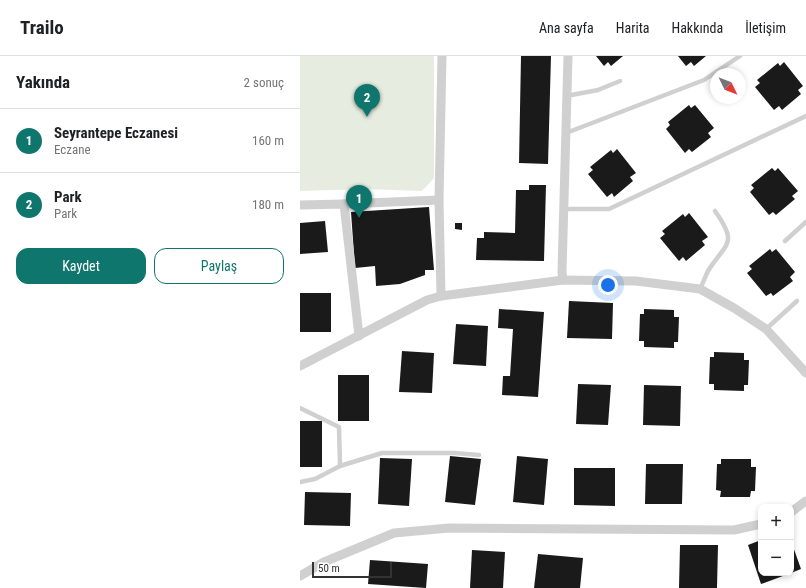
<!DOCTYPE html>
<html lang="tr">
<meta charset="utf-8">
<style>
:root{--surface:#fff;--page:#f2f2f2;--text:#202124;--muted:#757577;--line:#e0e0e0;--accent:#0f766e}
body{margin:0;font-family:"Roboto Condensed",sans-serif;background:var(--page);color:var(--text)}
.controls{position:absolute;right:12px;bottom:12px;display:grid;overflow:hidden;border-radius:8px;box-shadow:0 2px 6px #0003}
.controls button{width:36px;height:36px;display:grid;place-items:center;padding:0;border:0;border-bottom:1px solid var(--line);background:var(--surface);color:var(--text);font:20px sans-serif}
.compass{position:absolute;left:410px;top:12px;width:36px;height:36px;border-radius:50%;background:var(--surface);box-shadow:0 2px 6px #0003;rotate:133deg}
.scale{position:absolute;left:12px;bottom:10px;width:80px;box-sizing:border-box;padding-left:4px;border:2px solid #333;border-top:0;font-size:11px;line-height:14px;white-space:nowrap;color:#333;-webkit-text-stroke:3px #fff;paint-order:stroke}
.you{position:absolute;left:308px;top:229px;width:14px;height:14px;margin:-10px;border:3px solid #fff;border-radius:50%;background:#1a73e8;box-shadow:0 0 0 6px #1a73e833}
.badge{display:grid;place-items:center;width:26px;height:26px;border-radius:50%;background:var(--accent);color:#fff;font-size:13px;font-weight:700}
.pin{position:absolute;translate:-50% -33px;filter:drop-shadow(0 1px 2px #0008)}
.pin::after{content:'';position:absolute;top:21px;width:14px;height:12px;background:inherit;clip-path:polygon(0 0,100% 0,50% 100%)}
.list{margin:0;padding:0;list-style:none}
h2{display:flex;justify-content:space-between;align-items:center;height:52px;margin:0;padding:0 16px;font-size:17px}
h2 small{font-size:13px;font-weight:400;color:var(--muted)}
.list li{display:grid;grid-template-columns:26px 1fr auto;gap:12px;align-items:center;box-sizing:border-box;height:64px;padding:0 16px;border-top:1px solid var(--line)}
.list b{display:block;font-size:15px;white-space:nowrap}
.list p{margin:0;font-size:13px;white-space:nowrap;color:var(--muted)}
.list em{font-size:13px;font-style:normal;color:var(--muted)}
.actions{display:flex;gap:8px;padding:12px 16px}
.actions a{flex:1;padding:9px 0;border:1px solid var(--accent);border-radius:12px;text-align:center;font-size:14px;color:var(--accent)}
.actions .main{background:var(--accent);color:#fff}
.map{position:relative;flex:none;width:506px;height:532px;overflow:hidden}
header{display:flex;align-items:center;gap:24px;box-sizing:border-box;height:56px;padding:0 20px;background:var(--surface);border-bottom:1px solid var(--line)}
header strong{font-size:19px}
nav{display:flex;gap:22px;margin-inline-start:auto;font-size:14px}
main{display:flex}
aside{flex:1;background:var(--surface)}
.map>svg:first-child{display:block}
.green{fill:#e6ecdf}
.building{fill:#1a1a1a}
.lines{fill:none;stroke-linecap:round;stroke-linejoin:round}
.service{stroke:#d0d0d0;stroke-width:4.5}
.minor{stroke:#d0d0d0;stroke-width:9}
</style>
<header>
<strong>Trailo</strong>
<nav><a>Ana sayfa</a><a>Harita</a><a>Hakkında</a><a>İletişim</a></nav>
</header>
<main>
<aside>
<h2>Yakında<small>2 sonuç</small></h2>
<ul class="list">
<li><span class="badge">1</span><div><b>Seyrantepe Eczanesi</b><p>Eczane</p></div><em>160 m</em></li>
<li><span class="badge">2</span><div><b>Park</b><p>Park</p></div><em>180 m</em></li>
</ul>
<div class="actions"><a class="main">Kaydet</a><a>Paylaş</a></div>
</aside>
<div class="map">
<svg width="506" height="532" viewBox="0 0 506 532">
<rect width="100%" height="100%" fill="#fff"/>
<path class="green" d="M0,0H134V122L122,135L64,133L0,135Z"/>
<g class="building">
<path d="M221,0H251L248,108L219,107Z"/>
<path d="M296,0H323L311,10L308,6L304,10Z"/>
<path d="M378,0H406L394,10L391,6L386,10Z"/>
<path d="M484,6L503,30L498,34L501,38L482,54L479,50L474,54L455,31L460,27L457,24L478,7L480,10Z"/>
<path d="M389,49L391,52L395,49L414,72L408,77L411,81L392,96L389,93L385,97L366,73L370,69L368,66Z"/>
<path d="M317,93L336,117L330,121L333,125L314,141L312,137L307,141L288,118L293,114L290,111L311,94L313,97Z"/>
<path d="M472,112L475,115L478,112L498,135L492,140L495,143L476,159L473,156L469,159L450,136L454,132L451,129Z"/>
<path d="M229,129H246L244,205L176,204L177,182H184V176L215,177L216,134H229Z"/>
<path d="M129,151L134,214H125V219L100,228L76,230L75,210L55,212L51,156Z"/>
<path d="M389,157L408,181L402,185L405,189L386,205L383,201L379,205L360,182L365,178L362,175L383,158L385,161Z"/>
<path d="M25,165L28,196L0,198V167Z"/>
<path d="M155,167H162V174L155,173Z"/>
<path d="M470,193L472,196L476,193L495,216L490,221L493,225L473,240L471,237L466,240L447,217L452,213L449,210Z"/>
<rect x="0" y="237" width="31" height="39"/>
<path d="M269,245L313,247L312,283L267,282Z"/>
<path d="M199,253L244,256L238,341L202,339L203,320H210L213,273L198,272Z"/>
<path d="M344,253L374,254V261H379L378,286H374V292L344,291V285H339L340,258H344Z"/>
<path d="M156,268L188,270L186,310L153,308Z"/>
<path d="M102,295L134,297L132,337L99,336Z"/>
<path d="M414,296L444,297V304H449L448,329H444V335L414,334V328H409L410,301H414Z"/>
<rect x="38" y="319" width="31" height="46"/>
<path d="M278,328L311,329L308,369L276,368Z"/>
<path d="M344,329L381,330L380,370L343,369Z"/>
<rect x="0" y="365" width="22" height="46"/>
<path d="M150,400L181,403L175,449L145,446Z"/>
<path d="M217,400L248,403L244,449L213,446Z"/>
<path d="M80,402L112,403L109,450L78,448Z"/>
<path d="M421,403H451V411H456L455,435H451L450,441H420L421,435L416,434L417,408H421Z"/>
<path d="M346,408H383L382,448H345Z"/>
<path d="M274,412H315V450L274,449Z"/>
<path d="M5,436L51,437L50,470L4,469Z"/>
<path d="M461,484V517H491L461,528L448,489Z"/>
<path d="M491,485L501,513L491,517Z"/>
<path d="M380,489H418L417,532H379Z"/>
<path d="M172,494L205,496L203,532H170Z"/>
<path d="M238,498L283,502L280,532H234Z"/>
<path d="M70,504L128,508L126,532L68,528Z"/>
</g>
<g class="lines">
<g class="service">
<path d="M266,40L298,34L320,25"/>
<path d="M266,77L404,24L440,0"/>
<path d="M263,153H309L506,60"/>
<path d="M485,185L506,166"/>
<path d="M400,233C403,227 405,221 408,215C426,186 439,189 415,155"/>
<path d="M466,273L497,245"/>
<path d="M0,352L39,371L40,410"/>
<path d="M0,426L15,423L40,410L82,397H154L179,399"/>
</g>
<g class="minor">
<path d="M44,148L139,144"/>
<path d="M0,149L44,148L59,280"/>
<path d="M263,224L262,216L268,0"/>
<path d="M141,240L263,224L336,225L400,233L434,252L466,273L506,317"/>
<path d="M0,310L127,244L141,240L139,144L142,0"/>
<path d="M491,456L506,445"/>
<path d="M0,520L24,506L94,477L149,472L434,474L461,468"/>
</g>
</g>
</svg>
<div class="controls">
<button>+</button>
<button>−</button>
</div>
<svg class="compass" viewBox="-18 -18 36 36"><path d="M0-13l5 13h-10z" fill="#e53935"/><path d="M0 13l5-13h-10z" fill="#757577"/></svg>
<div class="scale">50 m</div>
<div class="you"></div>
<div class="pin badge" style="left:59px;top:162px">1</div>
<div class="pin badge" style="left:67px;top:61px">2</div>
</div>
</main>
